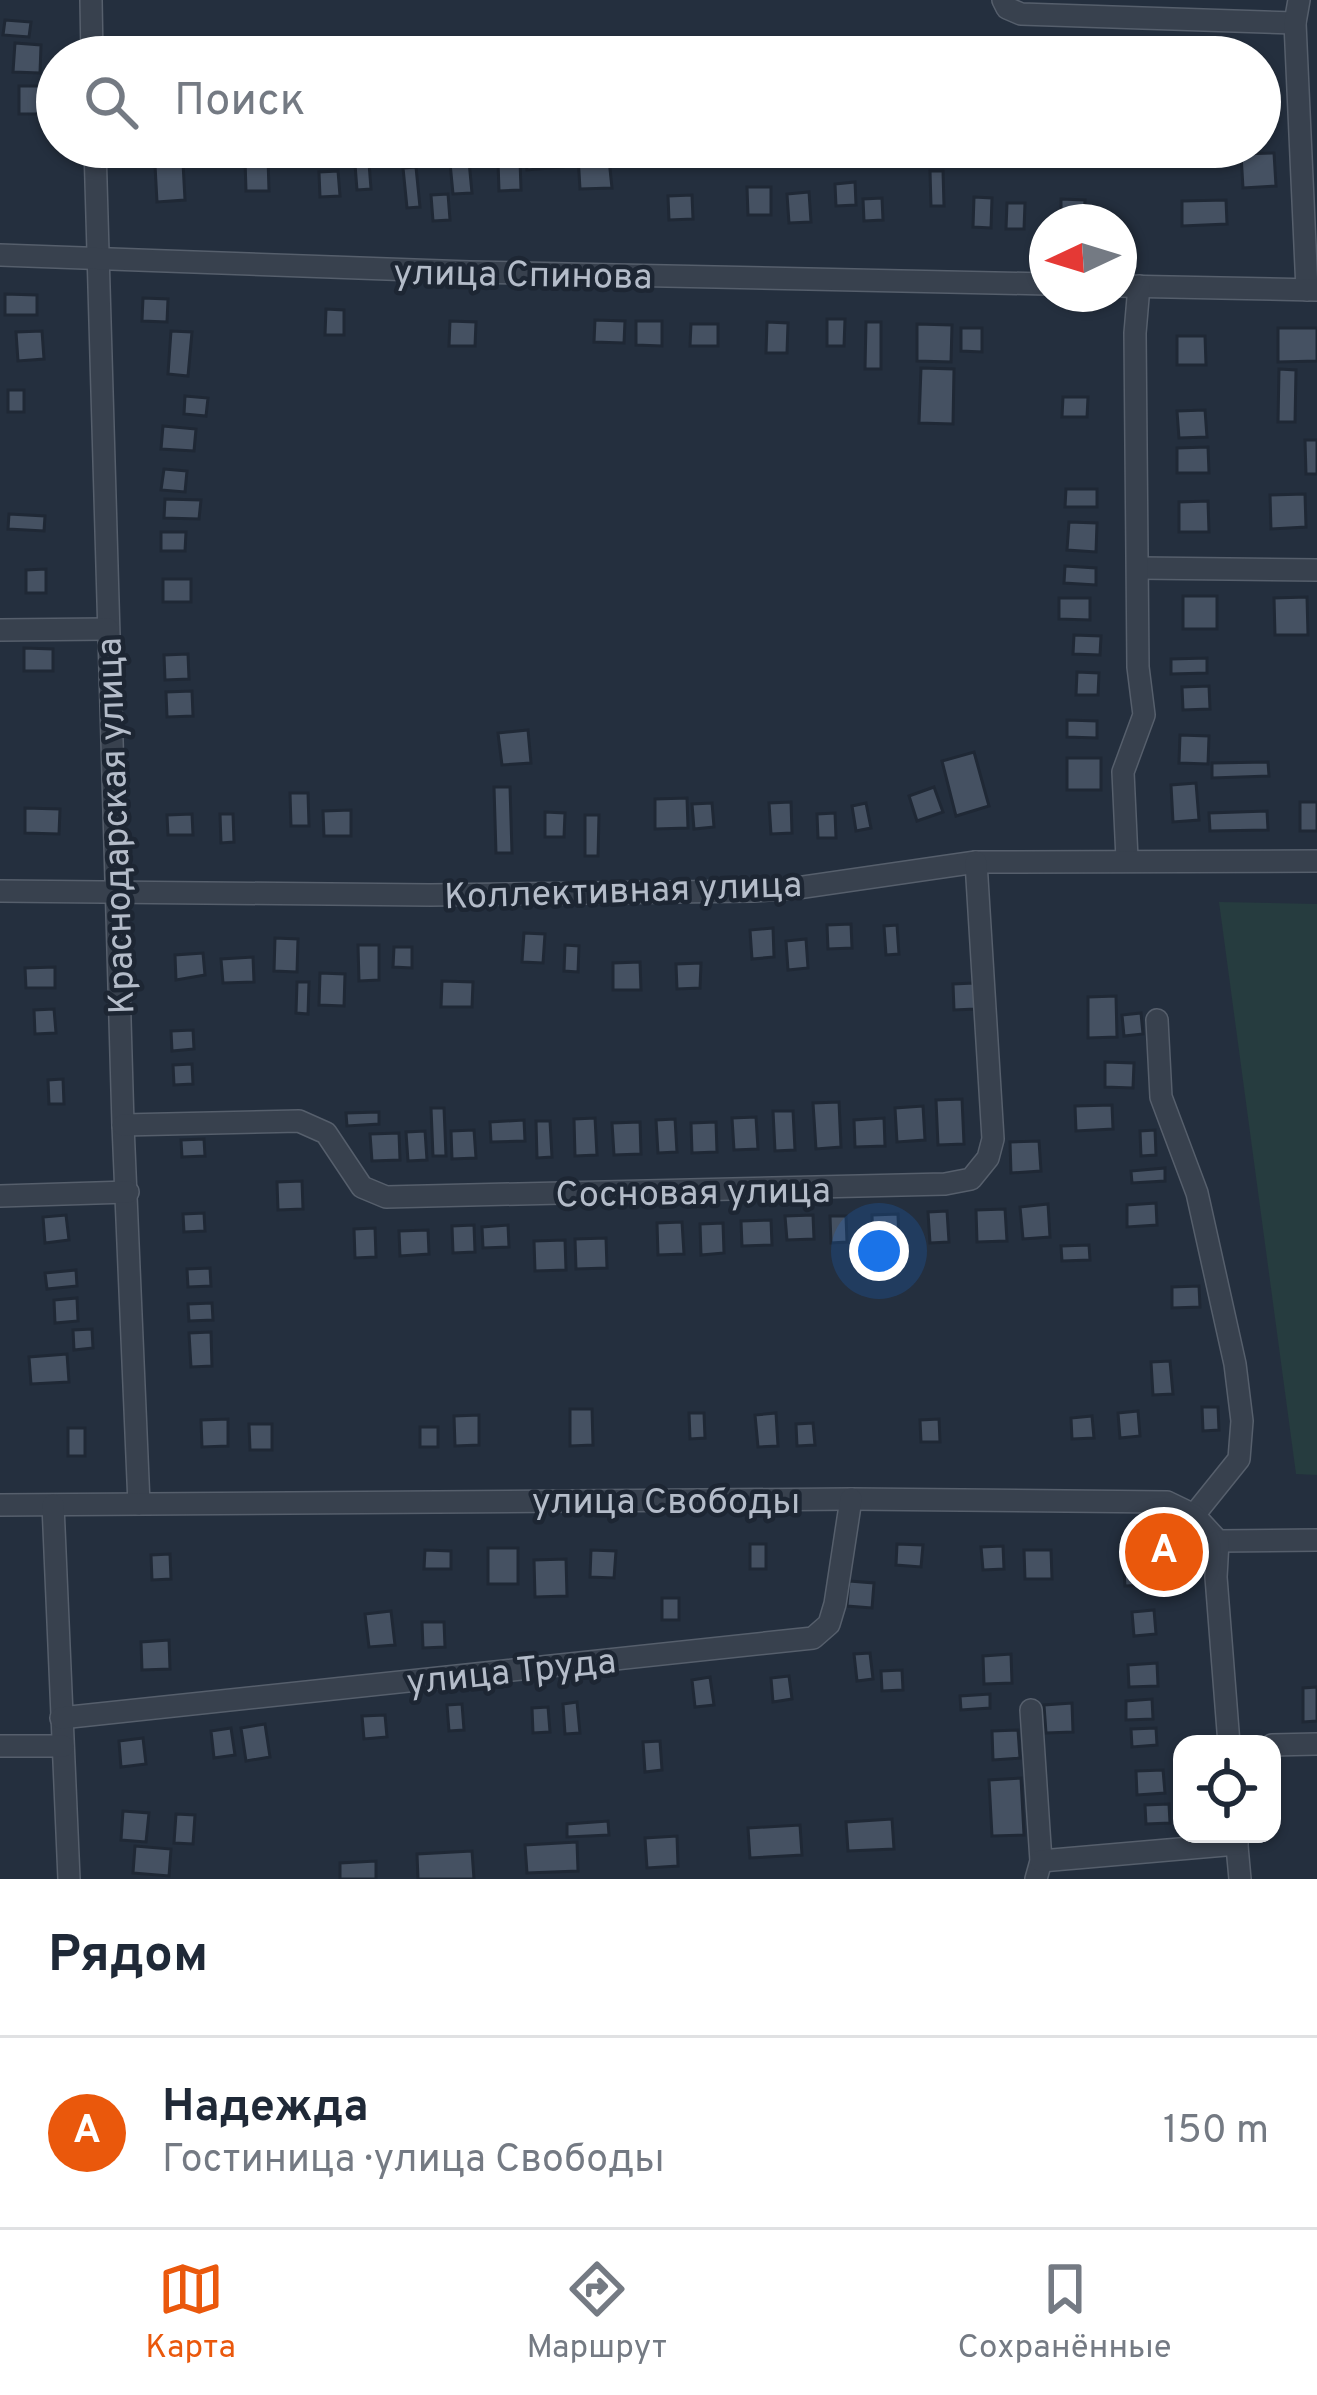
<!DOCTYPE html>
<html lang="ru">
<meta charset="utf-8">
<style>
:root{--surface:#fff;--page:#f2f2f3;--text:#1f2937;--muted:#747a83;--line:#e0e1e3;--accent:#ea580c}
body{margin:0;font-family:Overpass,sans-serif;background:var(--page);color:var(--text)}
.controls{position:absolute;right:36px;bottom:36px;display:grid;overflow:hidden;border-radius:24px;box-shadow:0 3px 9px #0004}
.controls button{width:108px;height:108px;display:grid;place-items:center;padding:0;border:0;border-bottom:3px solid var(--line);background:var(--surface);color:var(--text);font:60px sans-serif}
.compass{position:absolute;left:1029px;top:204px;width:108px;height:108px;border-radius:50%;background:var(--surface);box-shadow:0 3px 9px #0004;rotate:266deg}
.you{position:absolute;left:879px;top:1251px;width:42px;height:42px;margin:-30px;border:9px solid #fff;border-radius:50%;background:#1a73e8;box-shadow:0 0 0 18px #1a73e833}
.badge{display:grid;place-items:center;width:78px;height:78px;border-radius:50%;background:var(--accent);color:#fff;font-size:39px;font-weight:700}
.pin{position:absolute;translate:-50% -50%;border:6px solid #fff;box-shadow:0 3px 12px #0006}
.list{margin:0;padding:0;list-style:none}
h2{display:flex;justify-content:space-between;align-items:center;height:156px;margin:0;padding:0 48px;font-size:51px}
h2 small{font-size:39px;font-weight:400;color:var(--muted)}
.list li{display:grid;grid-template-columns:78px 1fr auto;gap:36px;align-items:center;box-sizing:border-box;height:192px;padding:0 48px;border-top:3px solid var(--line)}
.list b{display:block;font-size:45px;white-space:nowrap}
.list p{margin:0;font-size:39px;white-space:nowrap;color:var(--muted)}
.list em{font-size:39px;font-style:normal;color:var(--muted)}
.icon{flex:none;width:66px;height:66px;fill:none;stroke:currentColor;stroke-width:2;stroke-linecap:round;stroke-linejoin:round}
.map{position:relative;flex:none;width:1317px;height:1879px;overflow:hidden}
.search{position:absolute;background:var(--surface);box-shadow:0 3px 9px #0004;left:36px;right:36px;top:36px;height:132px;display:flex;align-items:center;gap:30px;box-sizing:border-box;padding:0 42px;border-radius:66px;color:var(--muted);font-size:45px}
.sheet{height:348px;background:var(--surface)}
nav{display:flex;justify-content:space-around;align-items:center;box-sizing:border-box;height:168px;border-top:3px solid var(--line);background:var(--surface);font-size:33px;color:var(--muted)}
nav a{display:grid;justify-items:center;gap:6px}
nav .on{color:var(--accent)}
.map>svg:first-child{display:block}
.green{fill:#263c3f}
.building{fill:#455162;stroke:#1f2835;stroke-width:3}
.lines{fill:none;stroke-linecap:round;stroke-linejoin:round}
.minor-casing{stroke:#565f6c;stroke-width:24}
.minor{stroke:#38414e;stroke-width:21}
.labels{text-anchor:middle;stroke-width:9;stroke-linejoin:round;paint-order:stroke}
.street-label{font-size:36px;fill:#b4bcc9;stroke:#1d2633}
</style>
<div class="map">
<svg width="1317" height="1879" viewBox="0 0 1317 1879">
<rect width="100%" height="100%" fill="#242f3e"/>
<path class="green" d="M1219,902L1317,904V1475L1296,1474Z"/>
<g class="building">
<path d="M5,20L31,22L29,37L3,35Z"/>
<path d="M15,43L41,45L40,73L13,72Z"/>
<path d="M1270,69L1275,118L1260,120V70Z"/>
<rect x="19" y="86" width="25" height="28"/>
<path d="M525,147H561L563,167L527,170Z"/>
<path d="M317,148L318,162L285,164L284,150Z"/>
<path d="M608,150L612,188L580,189L578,155Z"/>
<path d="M1274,153L1276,186L1243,188L1241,154Z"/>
<path d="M268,158L269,191H246L245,159Z"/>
<path d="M520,160L521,190L499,191L498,161Z"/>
<path d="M469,161L472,193L453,194L450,163Z"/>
<path d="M183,163L185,200L157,202L155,165Z"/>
<path d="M369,163L371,189L357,190L355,164Z"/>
<path d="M416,167L420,207L407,208L403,168Z"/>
<path d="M338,171L340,196L320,197L319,172Z"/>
<path d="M930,171H943L944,206H931Z"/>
<path d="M855,182L856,205L836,206L835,184Z"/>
<path d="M747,187H771V215H748Z"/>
<path d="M809,192L811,222L789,223L787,194Z"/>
<path d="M448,194L450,220L433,221L431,195Z"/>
<path d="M692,195L693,219L669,220L668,196Z"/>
<path d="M974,197L992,198L991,228L973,227Z"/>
<path d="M882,198L883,220L864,221L863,199Z"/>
<path d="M1061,199L1085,200L1084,222H1061Z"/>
<path d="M1226,200L1227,224L1182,226V201Z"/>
<path d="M1007,203H1025L1024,229H1006Z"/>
<path d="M5,294L37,295V315H5Z"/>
<path d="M143,298L168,299L167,322L142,321Z"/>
<path d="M326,309L344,310V335H325Z"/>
<path d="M827,319H845L844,346H827Z"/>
<path d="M595,320L625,321L624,343L594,342Z"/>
<path d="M450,321L476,322L475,346H449Z"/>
<path d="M636,321H662V346L636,345Z"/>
<path d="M767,322L788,323L787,353H766Z"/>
<path d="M866,322H881V369H865Z"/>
<path d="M691,324H718V346H690Z"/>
<path d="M917,324L952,325L951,362L917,361Z"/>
<path d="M961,328H982V352L961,351Z"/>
<path d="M1278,328H1317V361L1278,362Z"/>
<path d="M42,331L44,359L18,361L16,332Z"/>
<path d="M171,331L192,332L188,376L168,374Z"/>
<path d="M1177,336H1205L1206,365H1177Z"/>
<path d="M921,368L954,369L953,424L919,423Z"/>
<path d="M1279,369L1296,370L1295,422H1278Z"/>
<rect x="8" y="390" width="16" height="22"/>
<path d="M185,396L208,398L206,416L184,414Z"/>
<path d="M1063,397H1088L1087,417H1062Z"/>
<path d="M1205,410L1207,437L1179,438L1177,411Z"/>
<path d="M163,426L196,429L194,451L161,449Z"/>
<path d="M1305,440H1317V474H1306Z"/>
<path d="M1208,447L1209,473H1177V448Z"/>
<path d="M164,469L187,471L185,492L161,490Z"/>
<path d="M1066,489H1097V507H1065Z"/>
<path d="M1305,494L1306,527L1271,529L1270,495Z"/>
<path d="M165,499L201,500L199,519L164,518Z"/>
<path d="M1208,501L1209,532H1179V502Z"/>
<path d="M9,514L45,516L44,531L8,529Z"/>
<path d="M1069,522L1097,523L1096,552L1067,550Z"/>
<path d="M161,532H186L185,551H161Z"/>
<path d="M1065,566L1096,568V585L1064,583Z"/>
<path d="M46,569V593H26V570Z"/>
<rect x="163" y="579" width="28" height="23"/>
<rect x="1183" y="596" width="34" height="33"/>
<path d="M1307,597L1308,635H1275L1274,598Z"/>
<path d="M1059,598H1090V620L1059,619Z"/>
<path d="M1074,635L1101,636L1100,655L1073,654Z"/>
<path d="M24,648L53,649V671H24Z"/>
<path d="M188,654L189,679L165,680L164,655Z"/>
<path d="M1207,658V673L1171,674V659Z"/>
<path d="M1077,672L1099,673L1098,695H1076Z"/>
<path d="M1209,686L1210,709L1183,710L1182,687Z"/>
<path d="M192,691L193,716L167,717L166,692Z"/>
<path d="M1067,720L1097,721V738L1067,737Z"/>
<path d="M528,730L531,763L502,765L498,733Z"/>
<path d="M1180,735L1209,736L1208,764L1179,763Z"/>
<path d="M974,752L989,806L956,816L942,761Z"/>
<rect x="1067" y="758" width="34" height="32"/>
<path d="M1268,762L1269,776L1212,778V763Z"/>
<path d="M1196,783L1199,820L1173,822L1171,785Z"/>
<path d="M494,787H510L512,853H496Z"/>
<path d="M934,787L943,812L917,821L909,796Z"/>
<path d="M290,793H308L309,826H291Z"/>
<path d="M687,798L688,828L655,829V799Z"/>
<path d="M791,802L792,833L771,834L769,803Z"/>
<rect x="1300" y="802" width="17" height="29"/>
<path d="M712,803L714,827L694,829L692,804Z"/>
<path d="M866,803L871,828L856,831L852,806Z"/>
<path d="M25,808L60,809L59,834L25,833Z"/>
<path d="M351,810V836H324L323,811Z"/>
<path d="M1267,811L1268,830L1210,831L1209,813Z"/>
<path d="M545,812L565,813L564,837H545Z"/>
<path d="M835,813L836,838H818L817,814Z"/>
<path d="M192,814L193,835H168L167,815Z"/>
<path d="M220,814H233L234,842L221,843Z"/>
<path d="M585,815H599L598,856H585Z"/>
<path d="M851,924L852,948L828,949L827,925Z"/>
<path d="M897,925L899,954L886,955L884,926Z"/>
<path d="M773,928L774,957L752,959L750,930Z"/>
<path d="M524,933L545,934L543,963L522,962Z"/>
<path d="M275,938L298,939L297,972L274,971Z"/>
<path d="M806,939L808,968L788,970L786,941Z"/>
<path d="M358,945H379V980L359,981Z"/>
<path d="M565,945L579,946L578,972L564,971Z"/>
<path d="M394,947H412V968L393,967Z"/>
<path d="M203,953L205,975L176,980L175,955Z"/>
<path d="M253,957L254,982L223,983L221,959Z"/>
<path d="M640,962L641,990H613V963Z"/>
<path d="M701,963L700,988L677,989L676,964Z"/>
<path d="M55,967V988H26L25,968Z"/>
<path d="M320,973L345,974L344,1006L319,1005Z"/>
<path d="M442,981L473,982L472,1007H441Z"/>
<path d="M297,982H309L308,1014L296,1013Z"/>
<path d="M974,983L975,1009L954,1010L953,984Z"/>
<path d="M1116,996L1117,1037L1088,1038V997Z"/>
<path d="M54,1009L56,1033L35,1034L34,1010Z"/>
<path d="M1141,1013L1143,1034L1124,1036L1122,1015Z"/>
<path d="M193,1030L194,1049L172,1051L171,1031Z"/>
<path d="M1105,1062L1134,1063L1133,1088L1105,1087Z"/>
<path d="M192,1064L193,1084L174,1085L173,1065Z"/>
<path d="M63,1079L64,1104H49L48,1080Z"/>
<path d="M962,1099L964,1144L938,1145L936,1100Z"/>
<path d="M839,1102L841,1147L816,1149L813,1103Z"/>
<path d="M1112,1105L1113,1129L1076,1131L1075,1106Z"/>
<path d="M923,1106L925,1140L897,1142L895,1108Z"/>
<path d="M431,1108H444L446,1156H433Z"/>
<path d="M773,1111H793L795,1150L775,1151Z"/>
<path d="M379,1112V1124L347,1126L346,1113Z"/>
<path d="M756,1117L758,1149L734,1150L732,1118Z"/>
<path d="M595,1118L597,1155L575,1156L574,1119Z"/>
<path d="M884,1118L885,1146L855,1147L854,1120Z"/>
<path d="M675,1119L677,1152L658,1153L656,1120Z"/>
<path d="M524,1120L525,1141L491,1142L490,1122Z"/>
<path d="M536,1121H550L552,1157L537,1158Z"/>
<path d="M640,1122L641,1154L614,1155L612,1123Z"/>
<path d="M716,1122L717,1152L692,1153L691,1123Z"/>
<path d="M474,1130L476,1158L452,1159L451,1131Z"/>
<path d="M1155,1130L1156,1155L1141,1156L1140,1131Z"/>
<path d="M425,1131L427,1160L408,1161L406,1132Z"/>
<path d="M399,1133L400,1160L372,1161L370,1134Z"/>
<path d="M204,1139L205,1156L182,1157L181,1140Z"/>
<path d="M1039,1141L1041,1171L1011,1173L1010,1142Z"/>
<path d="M1165,1168V1181L1132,1183L1131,1171Z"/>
<path d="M302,1181L303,1209L278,1210L277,1182Z"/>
<path d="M1156,1203L1157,1225L1127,1227V1205Z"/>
<path d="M1048,1204L1050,1237L1023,1239L1020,1207Z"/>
<path d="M1005,1209L1007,1241L977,1242L976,1210Z"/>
<path d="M947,1211L949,1242L930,1243L928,1212Z"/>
<path d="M204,1213L205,1231L184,1232L183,1214Z"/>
<path d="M898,1214L899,1244L873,1245L872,1215Z"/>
<path d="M66,1215L69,1240L45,1243L43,1217Z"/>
<path d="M813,1215L814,1239L787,1240L785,1216Z"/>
<path d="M830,1216H846L847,1242L831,1243Z"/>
<path d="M771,1220L772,1245L742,1246L741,1221Z"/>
<path d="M682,1222L684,1254L658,1255L657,1223Z"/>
<path d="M723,1223L724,1253L701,1255L700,1224Z"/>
<path d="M474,1225L475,1252L453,1253L452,1226Z"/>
<path d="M508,1225L509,1247L483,1248L482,1227Z"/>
<path d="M375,1228L376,1257L355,1258L354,1229Z"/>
<path d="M428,1230L429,1254L400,1256L399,1231Z"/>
<path d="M606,1238L607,1268L576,1269L575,1239Z"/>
<path d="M565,1240L566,1270L535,1271L534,1241Z"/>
<path d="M1089,1245L1090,1260L1062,1261L1061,1246Z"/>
<path d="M210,1268L211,1286L188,1287L187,1269Z"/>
<path d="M76,1270L77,1286L47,1289L45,1273Z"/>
<path d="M1199,1286L1200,1307L1172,1308V1287Z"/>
<path d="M77,1298L78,1321L55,1323L54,1300Z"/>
<path d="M212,1303L213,1320L189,1321L188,1304Z"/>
<path d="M92,1329L93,1348L74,1350L73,1330Z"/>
<path d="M211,1332L212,1366L191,1367L189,1333Z"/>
<path d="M67,1354L69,1382L31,1384L29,1357Z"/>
<path d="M1170,1361L1173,1394L1153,1395L1151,1362Z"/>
<path d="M1202,1407H1218L1219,1430L1203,1431Z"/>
<path d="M570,1409H592L593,1445L570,1446Z"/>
<path d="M1138,1411L1140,1436L1120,1438L1118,1413Z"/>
<path d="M689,1413H704L705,1438L690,1439Z"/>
<path d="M776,1413L778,1446L758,1447L755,1415Z"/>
<path d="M479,1415V1445L455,1446L454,1416Z"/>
<path d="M1092,1416L1094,1438L1072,1439L1071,1418Z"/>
<path d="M228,1419V1446L202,1447L201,1420Z"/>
<path d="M939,1419L940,1442H921L920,1420Z"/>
<path d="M813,1423L815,1445L797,1446L796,1424Z"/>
<path d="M249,1424H272V1450H250Z"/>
<rect x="420" y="1427" width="18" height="20"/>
<rect x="68" y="1428" width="17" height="28"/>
<rect x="750" y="1544" width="16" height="25"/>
<path d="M897,1544L923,1545L921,1567L896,1565Z"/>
<path d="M1003,1546L1004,1569L983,1570L981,1547Z"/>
<rect x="488" y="1548" width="30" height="36"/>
<path d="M425,1550L451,1551V1569H424Z"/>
<path d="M591,1550L616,1551L614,1578L590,1577Z"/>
<path d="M1024,1550H1051L1052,1579H1025Z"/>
<path d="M170,1554L171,1579L152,1580L151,1555Z"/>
<path d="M1148,1554L1150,1585L1125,1586L1123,1555Z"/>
<path d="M566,1559L567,1596L535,1597L534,1560Z"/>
<path d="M849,1581L874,1583L872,1608L847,1606Z"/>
<rect x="662" y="1598" width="17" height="22"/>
<path d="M1154,1610L1156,1634L1134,1636L1132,1612Z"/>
<path d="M391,1611L395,1645L369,1647L365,1614Z"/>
<path d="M422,1622H444L445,1647L423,1648Z"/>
<path d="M169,1640L170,1669L142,1670L141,1642Z"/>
<path d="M870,1653L873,1679L857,1681L854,1654Z"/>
<path d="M1011,1654L1012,1683L984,1684L983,1656Z"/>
<path d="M1157,1663L1158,1686L1129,1687L1128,1665Z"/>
<path d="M902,1670L903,1690L882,1691L881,1671Z"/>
<path d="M789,1676L792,1699L773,1702L771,1678Z"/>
<path d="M710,1677L714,1705L695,1707L692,1680Z"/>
<path d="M1317,1687V1721L1303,1722V1688Z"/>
<path d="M990,1694V1708L961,1710L960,1696Z"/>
<path d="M1152,1699L1153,1719L1126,1720V1701Z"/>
<path d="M577,1702L580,1733L565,1734L563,1704Z"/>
<path d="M1072,1703L1073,1732L1046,1733L1044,1705Z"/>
<path d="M462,1704L464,1730L449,1731L447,1705Z"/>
<path d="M548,1707L550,1732L533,1733L532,1708Z"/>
<path d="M385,1715L387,1737L364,1739L362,1716Z"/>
<path d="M265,1724L270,1757L246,1761L241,1728Z"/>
<path d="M231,1728L235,1755L214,1758L211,1731Z"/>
<path d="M1156,1728L1157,1745L1132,1747L1131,1729Z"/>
<path d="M1018,1730L1020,1758L993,1760L992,1731Z"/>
<path d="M143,1738L146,1764L121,1767L119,1741Z"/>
<path d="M660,1741L662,1770L645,1772L643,1742Z"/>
<path d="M1163,1770L1165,1793L1137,1795L1136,1771Z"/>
<path d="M1021,1778L1024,1835L992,1836L989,1780Z"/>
<path d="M1169,1804L1170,1823L1146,1824L1145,1805Z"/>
<path d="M123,1811L149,1813L146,1842L121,1840Z"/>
<path d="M176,1814L195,1815L193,1844L174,1843Z"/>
<path d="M892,1819L894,1849L848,1851L846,1822Z"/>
<path d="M608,1821L609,1835L567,1837V1824Z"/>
<path d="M800,1825L802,1855L750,1858L748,1828Z"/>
<path d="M677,1836L678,1866L647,1868L645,1838Z"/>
<path d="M577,1842L578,1871L527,1873L525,1845Z"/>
<path d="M135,1846L171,1849L169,1876L133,1873Z"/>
<path d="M472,1851L474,1879H418L417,1854Z"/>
<path d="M376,1861V1879H340V1863Z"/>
</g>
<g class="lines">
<g class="minor-casing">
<g id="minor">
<path d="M91,0L92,57"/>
<path d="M1003,0L1007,8L1021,14L1295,23"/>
<path d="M1299,0L1295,23L1307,290"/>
<path d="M95,147L123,1125L139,1504"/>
<path d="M0,255L470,272L1047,284"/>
<path d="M1119,286L1316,290"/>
<path d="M1140,568L1317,570"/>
<path d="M0,630L108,629"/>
<path d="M1127,859L1123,772L1144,715L1138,667L1135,333L1139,286"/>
<path d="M0,891L430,895L753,891L797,888L976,862L1317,861"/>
<path d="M1157,1020L1161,1097L1197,1193L1235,1364L1242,1421L1239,1459L1194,1515"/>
<path d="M123,1125L299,1121L326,1133L362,1187L386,1197L945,1184L971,1179L988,1158L993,1139L976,862"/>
<path d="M0,1196L128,1192"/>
<path d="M0,1505L851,1499L1167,1502L1194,1515L1218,1541L1317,1540"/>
<path d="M53,1505L69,1879"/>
<path d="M1218,1541L1216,1577L1229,1744"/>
<path d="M1031,1710L1041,1861L1036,1879"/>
<path d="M61,1718L813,1638L829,1624L835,1604L851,1499"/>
<path d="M1272,1745L1317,1744"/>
<path d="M0,1746H63"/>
<path d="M1236,1835L1240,1879"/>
<path d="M1041,1861L1237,1844"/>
</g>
</g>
<use href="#minor" class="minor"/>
</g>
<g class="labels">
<g class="street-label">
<text transform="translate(523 273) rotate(1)" y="13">улица Спинова</text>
<text transform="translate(114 826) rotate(-92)" y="13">Краснодарская улица</text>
<text transform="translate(623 889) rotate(-2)" y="13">Коллективная улица</text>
<text transform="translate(693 1191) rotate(-1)" y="13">Сосновая улица</text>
<text x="666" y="1513">улица Свободы</text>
<text transform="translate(511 1670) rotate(-6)" y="13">улица Труда</text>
</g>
</g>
</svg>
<div class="controls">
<button><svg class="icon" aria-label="locate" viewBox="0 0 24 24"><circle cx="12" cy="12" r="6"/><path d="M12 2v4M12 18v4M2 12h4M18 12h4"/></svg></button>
</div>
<svg class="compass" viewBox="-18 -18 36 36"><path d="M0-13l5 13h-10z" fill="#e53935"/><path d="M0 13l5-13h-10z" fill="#747a83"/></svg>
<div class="you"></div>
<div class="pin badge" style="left:1164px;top:1552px">A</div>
<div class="search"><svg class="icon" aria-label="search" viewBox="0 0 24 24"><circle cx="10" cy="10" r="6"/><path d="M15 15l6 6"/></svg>Поиск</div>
</div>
<section class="sheet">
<h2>Рядом<small></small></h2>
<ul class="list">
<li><span class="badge">A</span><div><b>Надежда</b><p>Гостиница · улица Свободы</p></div><em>150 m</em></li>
</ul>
</section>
<nav>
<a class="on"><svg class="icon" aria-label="map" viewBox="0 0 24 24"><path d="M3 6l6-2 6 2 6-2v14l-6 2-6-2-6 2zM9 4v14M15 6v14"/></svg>Карта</a>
<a><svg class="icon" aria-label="directions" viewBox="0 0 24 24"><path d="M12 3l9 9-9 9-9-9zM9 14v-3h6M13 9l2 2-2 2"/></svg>Маршрут</a>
<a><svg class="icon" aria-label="saved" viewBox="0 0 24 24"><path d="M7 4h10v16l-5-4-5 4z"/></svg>Сохранённые</a>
</nav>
